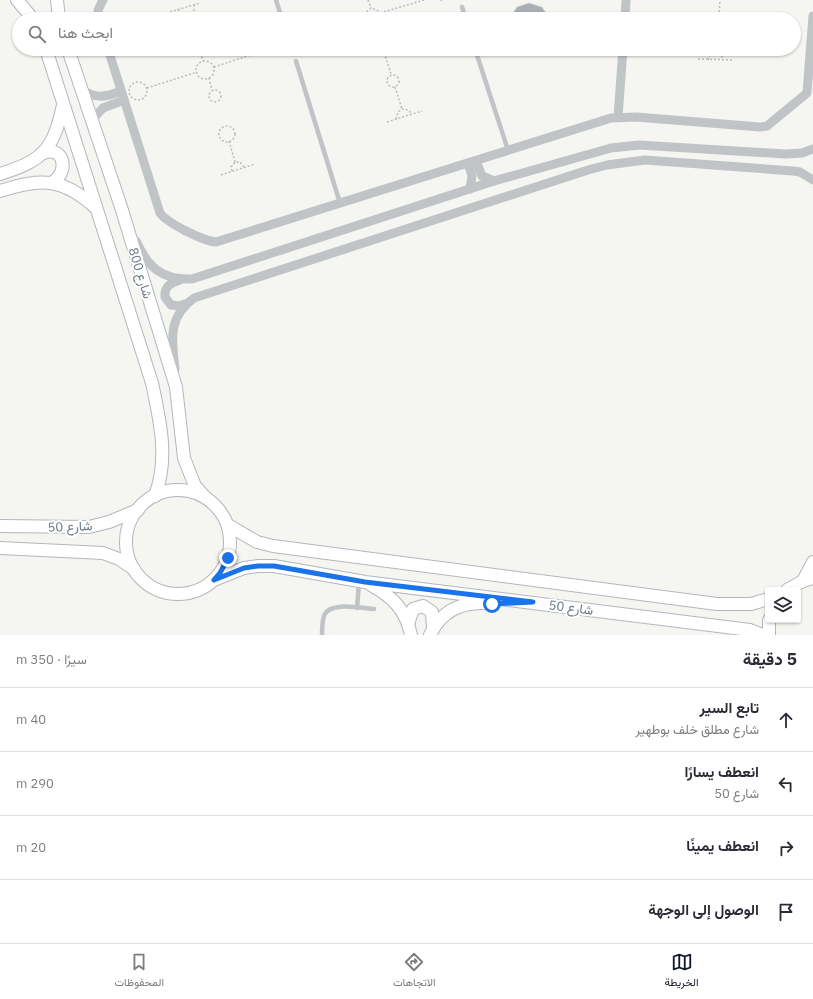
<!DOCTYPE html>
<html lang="ar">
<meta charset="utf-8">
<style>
:root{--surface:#fff;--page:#f7f7f7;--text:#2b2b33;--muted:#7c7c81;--line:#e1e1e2;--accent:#111827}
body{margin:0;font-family:"IBM Plex Sans",Vazirmatn,sans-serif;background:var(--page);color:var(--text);direction:rtl}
.controls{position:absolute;right:12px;bottom:12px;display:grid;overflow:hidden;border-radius:4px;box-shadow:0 1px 3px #0004}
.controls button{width:36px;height:36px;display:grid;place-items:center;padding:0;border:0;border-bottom:1px solid var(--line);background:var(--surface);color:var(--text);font:20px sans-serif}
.stop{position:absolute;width:12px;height:12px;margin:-9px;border:3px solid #1a73e8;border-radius:50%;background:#fff}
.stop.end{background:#1a73e8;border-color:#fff;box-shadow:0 1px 4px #0008}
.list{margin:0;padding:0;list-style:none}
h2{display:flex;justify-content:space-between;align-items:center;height:52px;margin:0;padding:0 16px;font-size:17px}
h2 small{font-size:13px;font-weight:400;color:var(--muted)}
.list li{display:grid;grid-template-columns:26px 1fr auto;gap:12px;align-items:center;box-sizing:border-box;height:64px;padding:0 16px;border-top:1px solid var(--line)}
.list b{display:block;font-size:15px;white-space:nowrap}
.list p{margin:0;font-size:13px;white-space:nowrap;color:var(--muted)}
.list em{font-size:13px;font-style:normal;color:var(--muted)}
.icon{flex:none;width:22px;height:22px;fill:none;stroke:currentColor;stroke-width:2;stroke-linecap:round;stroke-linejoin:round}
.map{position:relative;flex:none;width:813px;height:635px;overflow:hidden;direction:ltr}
.search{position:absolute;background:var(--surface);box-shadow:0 1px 3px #0004;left:12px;right:12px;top:12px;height:44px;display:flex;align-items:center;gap:10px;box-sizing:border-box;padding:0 14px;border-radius:22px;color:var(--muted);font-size:15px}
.sheet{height:308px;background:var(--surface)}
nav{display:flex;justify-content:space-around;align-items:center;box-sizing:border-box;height:56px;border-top:1px solid var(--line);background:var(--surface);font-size:11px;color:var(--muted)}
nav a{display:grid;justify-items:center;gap:2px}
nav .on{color:var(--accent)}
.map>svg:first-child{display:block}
.building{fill:#a8afb4;stroke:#d6d6d4}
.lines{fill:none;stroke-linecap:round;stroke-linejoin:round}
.secondary-casing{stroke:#b3b7bb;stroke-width:14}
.path{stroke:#babcbe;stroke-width:1.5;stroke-dasharray:2 2;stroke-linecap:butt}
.lane{stroke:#c0c4c7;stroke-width:4.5}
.street{stroke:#c0c4c7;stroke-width:9}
.secondary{stroke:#fff;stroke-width:12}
.route{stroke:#1a73e8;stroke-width:5}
.labels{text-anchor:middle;stroke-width:4;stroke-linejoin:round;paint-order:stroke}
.street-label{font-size:13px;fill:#667481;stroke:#fff}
</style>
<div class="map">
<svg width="813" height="635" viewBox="0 0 813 635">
<rect width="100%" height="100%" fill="#f5f5f2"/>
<path class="building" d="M529,3L542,7L550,19H509L517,7Z"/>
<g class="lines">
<g class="secondary-casing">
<g id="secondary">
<path d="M17,0L33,19"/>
<path d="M57,0L59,19"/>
<path d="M46,49L152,383C160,421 169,458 155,496"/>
<path d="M68,49L121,207L176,387L184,458L195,486L205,497"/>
<path d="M41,154C62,143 71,170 53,182"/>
<path d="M0,174C44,160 53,150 63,105"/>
<path d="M0,191C41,178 62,177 96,208"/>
<circle cx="178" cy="542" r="52"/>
<path d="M228,525L257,542L273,546L717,604H751L768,599"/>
<path d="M0,526L89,527L109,522L138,510"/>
<path d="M0,548L103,553L119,559L134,569"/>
<path d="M214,580L244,568L258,566H274L365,582L750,630L763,635"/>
<path d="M803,581L813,562"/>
<path d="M371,585C393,597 406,610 411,635"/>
<path d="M787,590L803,581L813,578"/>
<path d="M408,624L413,609L423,606L432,612L433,629"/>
<path d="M430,635C441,611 460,602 485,603"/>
<path d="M769,635V620"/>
</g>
</g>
<g class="path">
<path d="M368,0L371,8"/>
<path d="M440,0H443"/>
<path d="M178,9L182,14L188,15L194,11V4"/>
<path d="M170,12L200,3"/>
<path d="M380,13L424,0"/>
<path d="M188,15L190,19"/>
<path d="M719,16L720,0"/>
<path d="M364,19L365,13L371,8L379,11L381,19"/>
<path d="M713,19L717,16L723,19"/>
<path d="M199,49L203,61"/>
<path d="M269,49L274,53L287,49"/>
<path d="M383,49L391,74"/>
<path d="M698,59L734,60"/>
<path d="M708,60L710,54L716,52L721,54L723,60"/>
<circle cx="205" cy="70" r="9"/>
<path d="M214,67L269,49"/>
<circle cx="393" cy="81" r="6"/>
<path d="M209,78L212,90"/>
<circle cx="138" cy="91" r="9"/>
<path d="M395,87L402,109"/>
<path d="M147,88L197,72"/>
<circle cx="215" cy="96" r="6"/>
<path d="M396,119L398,112L402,109L408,110L412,114"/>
<path d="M387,122L422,111"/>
<circle cx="227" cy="134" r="8"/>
<path d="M229,141L235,162"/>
<path d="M232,171L231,167L235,162H240L244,167"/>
<path d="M221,175L255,164"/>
</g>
<g class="lane">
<path d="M276,0L282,19"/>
<path d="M462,7L466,19"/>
<path d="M475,49L508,150"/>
<path d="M296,61L340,203"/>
<path d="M357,608L359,583"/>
<path d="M322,635C322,629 322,622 324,616C329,601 361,608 374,609"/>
</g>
<g class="street">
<path d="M98,19V10L103,0"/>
<path d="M625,19L626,0"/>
<path d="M108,49L160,213C167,223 203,241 216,242L611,118L636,117L760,127L767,126L807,93L813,16"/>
<path d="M81,88C94,100 106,97 121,91"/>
<path d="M618,117L623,49"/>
<path d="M92,120L103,108L124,100"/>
<path d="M476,161L482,176L494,181"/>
<path d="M468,163L472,176L470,189"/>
<path d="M136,241C148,267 161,280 192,279L494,181L611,148L639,145L786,154L802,153L813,149"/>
<path d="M180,280C171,283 164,286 165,297L171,305L180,306L185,304"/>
<path d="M175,369C172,340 167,318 194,298L588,170L607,165L645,160L793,171L800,172L813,180"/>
</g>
<use href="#secondary" class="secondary"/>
</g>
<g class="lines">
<path class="route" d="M228,558L220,573L214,580L244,568L258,566H274L365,582L533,602L492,604"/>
</g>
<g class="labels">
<g class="street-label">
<text transform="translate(141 273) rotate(73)" y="5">شارع 800</text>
<text transform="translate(70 526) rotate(-2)" y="5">شارع 50</text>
<text transform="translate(571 607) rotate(7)" y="5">شارع 50</text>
</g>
</g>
</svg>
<div class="controls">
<button><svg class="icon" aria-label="layers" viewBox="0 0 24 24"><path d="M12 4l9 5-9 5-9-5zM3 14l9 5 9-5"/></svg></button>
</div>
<div class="stop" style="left:492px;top:604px"></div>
<div class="stop end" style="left:228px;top:558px"></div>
<div class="search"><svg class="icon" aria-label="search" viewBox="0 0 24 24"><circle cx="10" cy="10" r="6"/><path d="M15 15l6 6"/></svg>ابحث هنا</div>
</div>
<section class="sheet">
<h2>5 دقيقة<small>سيرًا · 350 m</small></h2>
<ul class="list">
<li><svg class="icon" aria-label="ahead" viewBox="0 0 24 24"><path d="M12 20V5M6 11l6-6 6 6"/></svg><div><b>تابع السير</b><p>شارع مطلق خلف بوطهير</p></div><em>40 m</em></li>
<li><svg class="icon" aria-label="left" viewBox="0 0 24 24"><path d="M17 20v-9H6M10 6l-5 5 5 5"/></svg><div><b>انعطف يسارًا</b><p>شارع 50</p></div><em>290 m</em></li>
<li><svg class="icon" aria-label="right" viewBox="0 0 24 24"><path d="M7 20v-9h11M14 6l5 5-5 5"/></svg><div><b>انعطف يمينًا</b></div><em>20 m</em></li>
<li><svg class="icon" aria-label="arrive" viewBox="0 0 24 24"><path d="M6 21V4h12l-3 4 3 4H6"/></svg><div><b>الوصول إلى الوجهة</b></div></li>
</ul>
</section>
<nav>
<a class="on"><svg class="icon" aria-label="map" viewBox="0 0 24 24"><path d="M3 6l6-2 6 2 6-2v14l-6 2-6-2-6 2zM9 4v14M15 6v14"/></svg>الخريطة</a>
<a><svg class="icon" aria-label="directions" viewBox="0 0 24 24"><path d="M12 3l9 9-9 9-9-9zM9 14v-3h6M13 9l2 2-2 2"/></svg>الاتجاهات</a>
<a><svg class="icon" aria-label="saved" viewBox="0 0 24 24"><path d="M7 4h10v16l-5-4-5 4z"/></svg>المحفوظات</a>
</nav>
